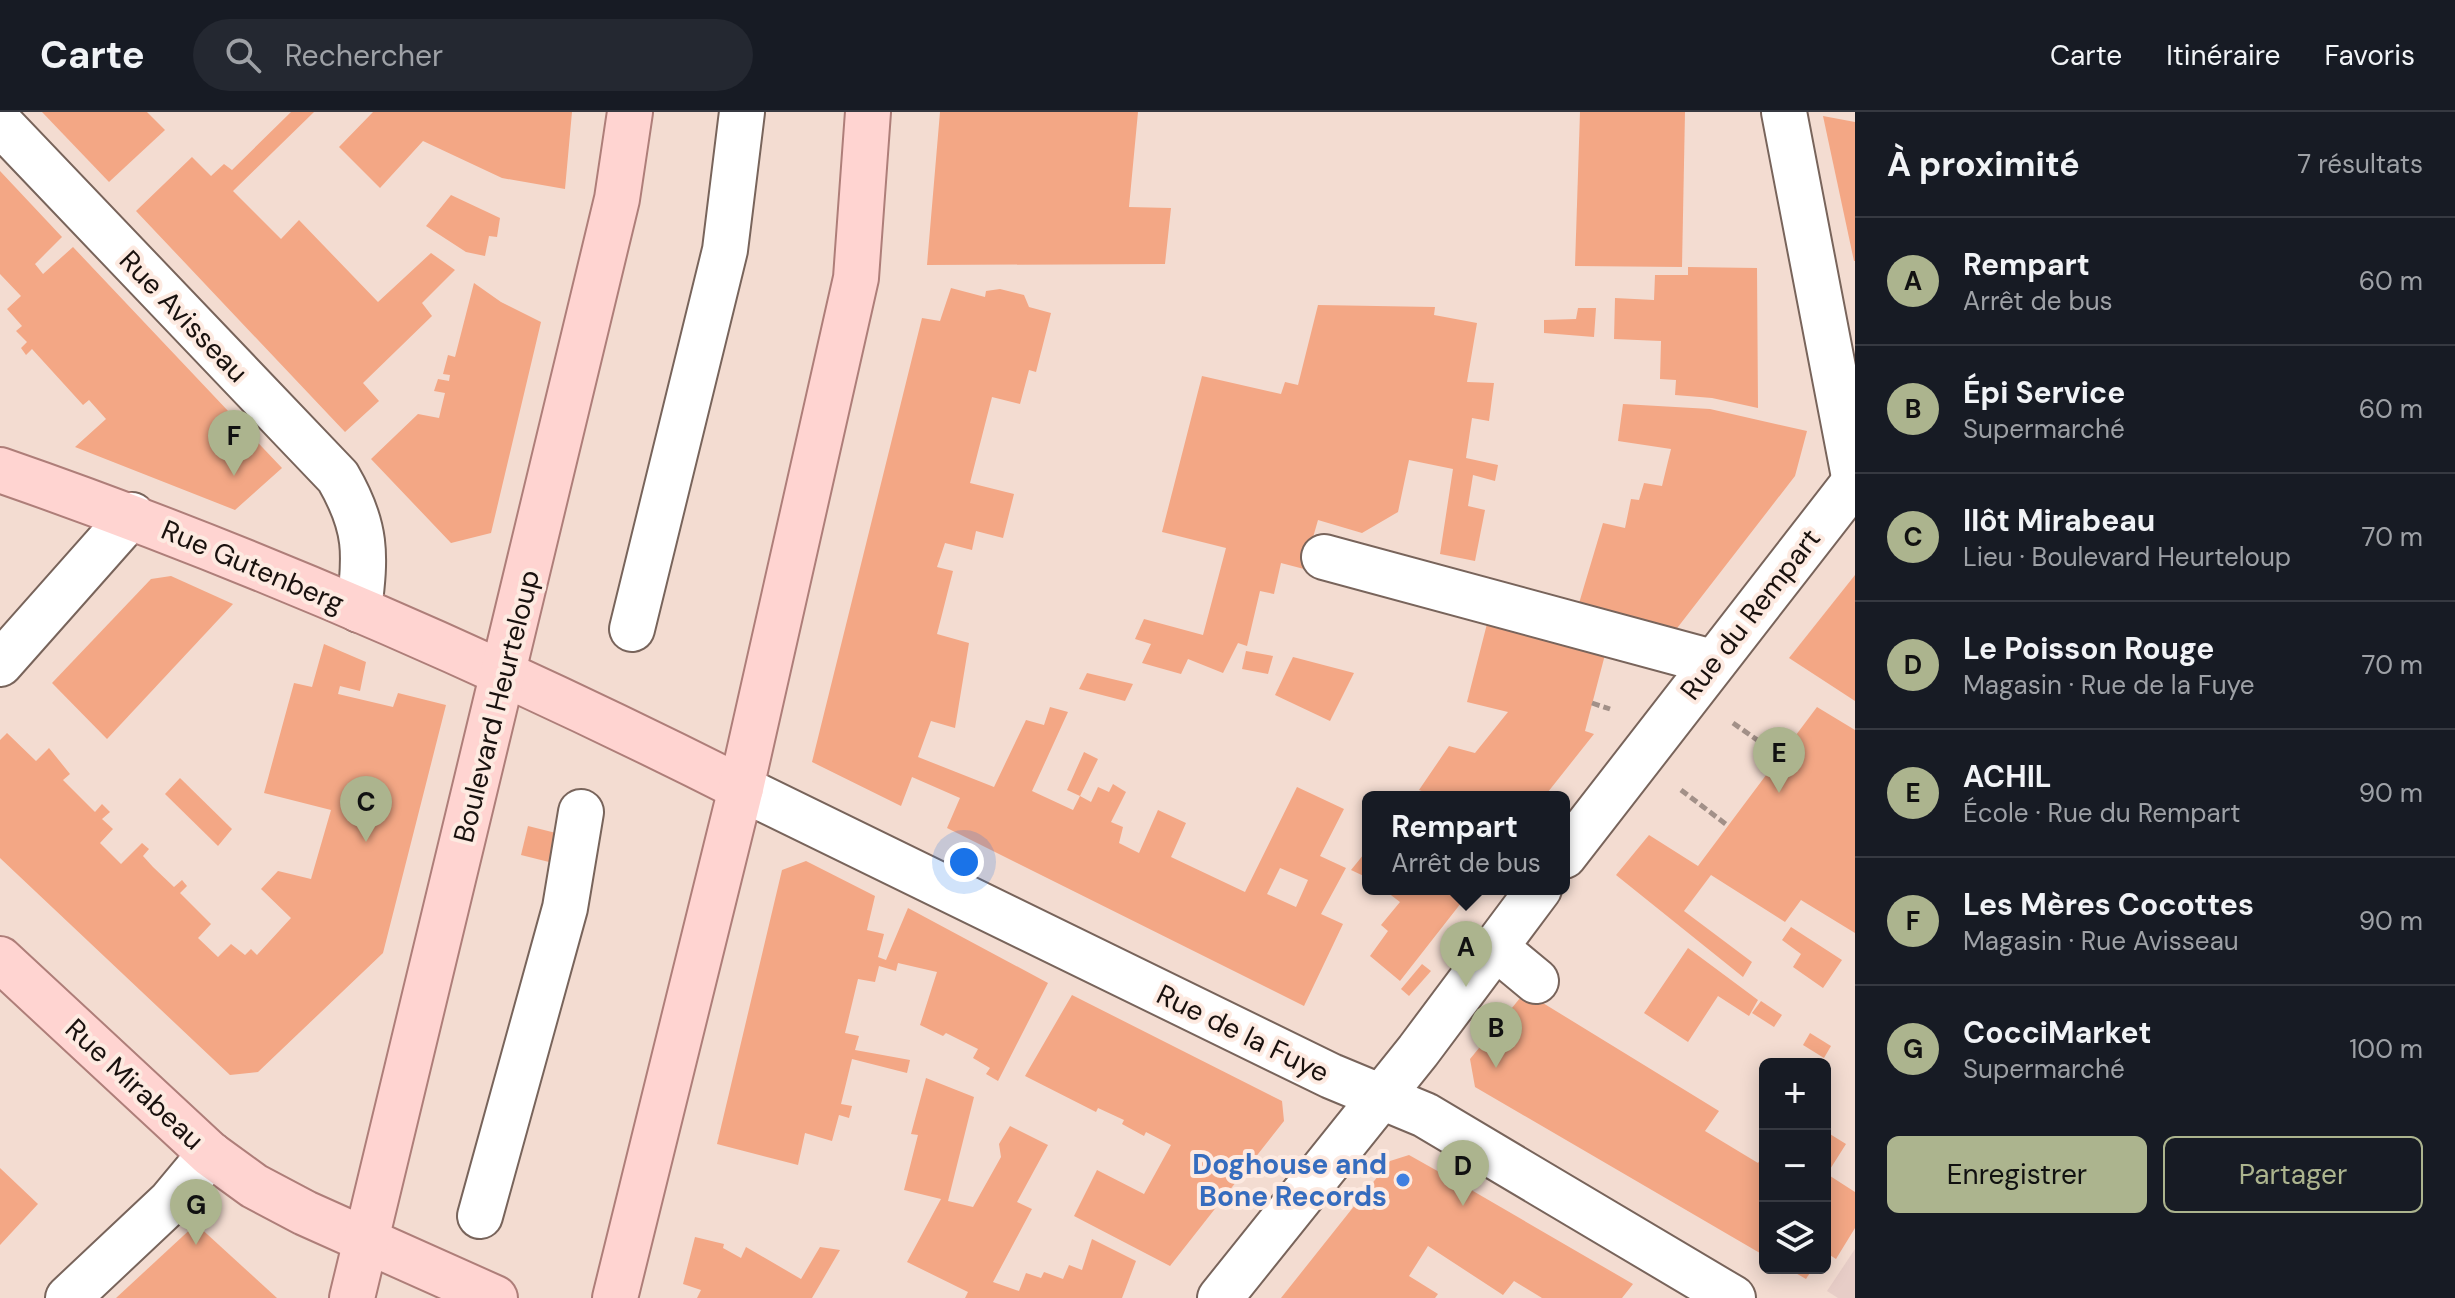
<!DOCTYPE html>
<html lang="fr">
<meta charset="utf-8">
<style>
:root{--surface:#171b24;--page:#242831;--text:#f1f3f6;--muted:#9ea1a6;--line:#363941;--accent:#acb48e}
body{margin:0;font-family:"DM Sans",sans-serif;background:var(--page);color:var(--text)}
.controls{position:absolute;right:24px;bottom:24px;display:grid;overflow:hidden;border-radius:12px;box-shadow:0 4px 20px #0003}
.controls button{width:72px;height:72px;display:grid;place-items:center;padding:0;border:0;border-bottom:2px solid var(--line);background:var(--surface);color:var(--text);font:40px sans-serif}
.you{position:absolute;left:964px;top:750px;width:28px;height:28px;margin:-20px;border:6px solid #fff;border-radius:50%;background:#1a73e8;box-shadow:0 0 0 12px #1a73e833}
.badge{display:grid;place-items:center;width:52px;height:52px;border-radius:50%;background:var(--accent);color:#111;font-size:26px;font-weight:700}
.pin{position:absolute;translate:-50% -66px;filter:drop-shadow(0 2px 4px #0008)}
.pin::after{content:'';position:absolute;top:42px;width:28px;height:24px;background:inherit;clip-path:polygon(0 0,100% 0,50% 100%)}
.popup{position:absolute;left:1362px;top:679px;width:208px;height:104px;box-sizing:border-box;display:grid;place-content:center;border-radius:12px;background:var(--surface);filter:drop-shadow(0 2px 6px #0005);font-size:26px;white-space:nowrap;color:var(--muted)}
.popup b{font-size:30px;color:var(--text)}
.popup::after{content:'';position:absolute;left:50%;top:100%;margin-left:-16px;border:16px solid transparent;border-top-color:var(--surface)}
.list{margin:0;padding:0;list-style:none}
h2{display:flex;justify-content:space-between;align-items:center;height:104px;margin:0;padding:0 32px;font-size:34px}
h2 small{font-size:26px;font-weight:400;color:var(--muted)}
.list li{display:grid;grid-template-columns:52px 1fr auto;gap:24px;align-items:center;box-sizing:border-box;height:128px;padding:0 32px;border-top:2px solid var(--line)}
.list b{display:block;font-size:30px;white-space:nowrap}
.list p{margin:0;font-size:26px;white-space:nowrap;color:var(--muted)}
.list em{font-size:26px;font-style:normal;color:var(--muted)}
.actions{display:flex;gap:16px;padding:24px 32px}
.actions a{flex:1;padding:18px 0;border:2px solid var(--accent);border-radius:12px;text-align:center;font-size:28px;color:var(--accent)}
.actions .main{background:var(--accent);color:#111}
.icon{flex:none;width:44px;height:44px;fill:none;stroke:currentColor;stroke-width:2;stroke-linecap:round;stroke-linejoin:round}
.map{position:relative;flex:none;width:1855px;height:1186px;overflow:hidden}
header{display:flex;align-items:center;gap:48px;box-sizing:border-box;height:112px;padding:0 40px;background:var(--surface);border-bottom:2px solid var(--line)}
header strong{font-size:38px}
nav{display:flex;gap:44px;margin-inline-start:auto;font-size:28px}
.search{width:560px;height:72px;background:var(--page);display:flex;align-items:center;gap:20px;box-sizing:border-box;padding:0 28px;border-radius:44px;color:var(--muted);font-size:30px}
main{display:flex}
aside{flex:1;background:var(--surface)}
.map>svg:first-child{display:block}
.education{fill:#e7cdc7}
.building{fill:#f3a785;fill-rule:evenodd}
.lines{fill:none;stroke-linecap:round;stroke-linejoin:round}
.minor-casing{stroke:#78645b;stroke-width:48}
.major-casing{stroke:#ae7e79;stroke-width:48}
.path{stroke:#a29088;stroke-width:5;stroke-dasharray:8 4;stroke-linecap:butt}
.minor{stroke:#fff;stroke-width:44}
.major{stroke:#ffd4d1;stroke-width:44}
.shop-dot{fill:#3f7fe0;stroke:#fdeae1;stroke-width:3}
.labels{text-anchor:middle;stroke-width:8;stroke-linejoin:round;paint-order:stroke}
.street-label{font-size:28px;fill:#19110e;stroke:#fdeae1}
.shop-label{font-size:28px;font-weight:bold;fill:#366cbe;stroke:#fdeae1;text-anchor:end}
</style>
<header>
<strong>Carte</strong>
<div class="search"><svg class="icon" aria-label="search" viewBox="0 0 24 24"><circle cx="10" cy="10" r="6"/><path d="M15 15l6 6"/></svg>Rechercher</div>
<nav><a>Carte</a><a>Itinéraire</a><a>Favoris</a></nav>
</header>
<main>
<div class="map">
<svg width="1855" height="1186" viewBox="0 0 1855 1186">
<rect width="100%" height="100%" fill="#f3dcd1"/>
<path class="education" d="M1855,1137V1186H1838L1827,1179Z"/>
<g class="building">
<path d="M42,0H147L165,18L109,70Z"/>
<path d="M291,0H314L233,79L281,127L299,108L378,190L431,141L455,158L422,191L432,204L363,271L379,289L345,320L136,99L192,45L211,64L224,52L232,58Z"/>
<path d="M373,0H572L565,77L502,66L423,29L380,76L339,35Z"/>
<path d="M940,0H1138L1129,95L1171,96L1165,152L927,153Z"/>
<path d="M1580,0H1685L1682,155L1575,154Z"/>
<path d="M1823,4L1855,10V149H1854Z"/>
<path d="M0,59L62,125L35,152L43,162L73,135L282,356L235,398L75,335L106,307L89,288L83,293L32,237L26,243L21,236L27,230L16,219L22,214L7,197L21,184L0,162Z"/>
<path d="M451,83L500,106L497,125L489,124L485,144L466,140L426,114Z"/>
<path d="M1688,155L1757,156L1758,296L1712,286L1675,283L1676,268L1660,267L1661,229L1614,227L1615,186L1654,188L1655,163H1688Z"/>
<path d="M474,171L501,190L541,210L491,421L451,431L371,347L418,302L439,306L445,281L434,279L438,267L449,269L450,263L443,262L448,243L455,245Z"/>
<path d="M951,176L985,185L986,179L1000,177L1024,183L1029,195L1051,201L1036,260L1029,258L1020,292L992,285L970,371L1014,382L1003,426L976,419L972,438L945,431L937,455L953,459L937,522L969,531L955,616L931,609L918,645L994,675L1026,608L1044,613L1050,595L1068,600L1032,679L1073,698L1080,684L1067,678L1084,640L1098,647L1080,684L1091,690L1098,675L1109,680L1113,672L1126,680L1111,710L1123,715L1119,731L1139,741L1158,698L1186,711L1171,745L1245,780L1297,675L1344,697L1320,744L1346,756L1321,802L1343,812L1304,894L947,716L960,686L912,665L901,694L812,650L922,206L940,209ZM1280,756L1308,768L1296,795L1267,782Z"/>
<path d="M1318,193L1435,195L1434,203L1477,211L1467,270L1494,271L1489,309L1472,306L1466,346L1498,353L1495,369L1473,363L1468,394L1485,398L1475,449L1440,442L1453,357L1409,348L1398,400L1362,421L1318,408L1304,457L1281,451L1274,482L1260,479L1247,534L1238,531L1223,561L1188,547L1181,562L1142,551L1151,532L1135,527L1144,507L1203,523L1226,436L1162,420L1202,264L1281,282L1285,270L1298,273Z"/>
<path d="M1578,196H1596L1594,225L1544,221V208L1576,207Z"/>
<path d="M1623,292L1710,297L1807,319L1795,364L1671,524L1577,498L1603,411L1625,416L1631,387L1639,388L1644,371L1662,374L1671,337L1618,329Z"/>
<path d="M1855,463V589L1789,546Z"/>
<path d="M171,464L233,492L107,627L52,571L151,467Z"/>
<path d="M1489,504L1607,535L1585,619L1594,622L1544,685H1437L1419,678L1449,634L1475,641L1508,600L1467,590Z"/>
<path d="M324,532L366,550L360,579L340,574L338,582L393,595L398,581L446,593L383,841L258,960L230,963L0,746V628L7,621L36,649L49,636L70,662L63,668L95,700L102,692L110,700L102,707L113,717L100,731L121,752L142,731L149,737L143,744L153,755L174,775L182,768L187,774L180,781L211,812L198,826L218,845L231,832L245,843L251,837L257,843L291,806L261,777L278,759L311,767L331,698L264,681L294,571L312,575Z"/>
<path d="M1246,539L1273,544L1268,562L1242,557Z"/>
<path d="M1293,545L1354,561L1330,609L1275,583Z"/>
<path d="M1087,561L1133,572L1125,589L1079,577Z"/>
<path d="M1817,595L1855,618V821L1801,788L1785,810L1711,763L1684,799L1752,850L1743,865L1616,763L1649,723L1698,754Z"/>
<path d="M180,666L232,717L218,734L165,682Z"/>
<path d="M528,714L556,721L549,750L521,743Z"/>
<path d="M1368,737V766L1351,758Z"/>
<path d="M806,749L875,784L867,818L884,822L878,845L886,848L908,796L1048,871L998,969L986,962L990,956L973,946L978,937L946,921L943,924L920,913L937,860L898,851L896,859L879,854L875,870L858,867L845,921L859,924L855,938L910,948L907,961L852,947L841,992L852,994L849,1006L839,1003L832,1029L805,1021L798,1053L717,1032L782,758Z"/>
<path d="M1383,777H1472L1400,869L1370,844L1388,819L1381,813L1400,790Z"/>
<path d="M1791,815L1842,848L1823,876L1793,855L1801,842L1782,828Z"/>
<path d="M1688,836L1758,888L1749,904L1718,884L1688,930L1644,901Z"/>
<path d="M1422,852L1431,859L1409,884L1401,877Z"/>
<path d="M1525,880L1719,999L1705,1019L1758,1051L1765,1040V1144L1475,975L1470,947Z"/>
<path d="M1072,883L1282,989L1284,1009L1170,1154L1074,1104L1097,1058L1144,1082L1171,1033L1146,1020L1144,1024L1122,1012L1124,1008L1098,996L1096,1000L1025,964Z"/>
<path d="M1761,889L1782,903L1774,915L1752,901Z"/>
<path d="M1810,921L1831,934L1824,946L1803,933Z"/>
<path d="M926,966L974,985L948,1089L973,1095L1001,1045L999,1032L1010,1014L1048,1033L1017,1090L1032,1097L993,1170L1019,1179L1026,1161L1041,1166L1044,1160L1063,1167L1069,1153L1082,1158L1092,1127L1136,1149L1122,1186H965L968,1180L907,1150L941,1087L904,1078L918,1023L911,1022Z"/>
<path d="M1825,1019L1846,1032L1827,1062L1855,1080V1116L1836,1147L1825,1140Z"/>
<path d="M1409,1043L1473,1079L1633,1172L1622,1186H1542L1514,1169L1503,1183L1428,1134L1409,1164L1438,1182L1435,1186H1281L1390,1049Z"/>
<path d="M0,1056L38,1092L0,1133Z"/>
<path d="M196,1112L277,1186H116Z"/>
<path d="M695,1125L724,1132L723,1136L741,1146L746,1135L801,1167L820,1135L840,1138L812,1186H697L701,1178L683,1172Z"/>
<path d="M1787,1156H1813L1806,1167Z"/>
</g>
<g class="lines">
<g class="minor-casing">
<g id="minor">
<path d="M1784,0L1855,370"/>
<path d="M0,11L338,365C367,415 366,442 359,498"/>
<path d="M1324,445L1712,550"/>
<path d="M632,517L725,138L742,0"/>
<path d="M0,552L132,403"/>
<path d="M741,676L1331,964L1425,1003L1733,1186"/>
<path d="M1564,744L1855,369"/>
<path d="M1495,835L1536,869"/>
<path d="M480,1104L565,796L581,700"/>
<path d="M68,1186L170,1090L210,1042"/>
<path d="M1220,1186L1418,939L1539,777"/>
</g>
</g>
<g class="major-casing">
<g id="major">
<path d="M0,358C254,446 501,555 741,676"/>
<path d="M0,847L210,1042L254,1074L305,1101L495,1186"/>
<path d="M352,1186L617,87L630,0"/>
<path d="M615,1186L741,676L856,166L868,0"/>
</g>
</g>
<g class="path">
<path d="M1592,591L1610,597"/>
<path d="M1733,611L1780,644"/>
<path d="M1681,678L1727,713"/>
</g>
<use href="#minor" class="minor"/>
<use href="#major" class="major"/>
</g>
<circle class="shop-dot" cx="1403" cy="1068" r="8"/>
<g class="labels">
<g class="street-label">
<text transform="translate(184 204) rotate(46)" y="10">Rue Avisseau</text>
<text transform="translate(253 454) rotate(23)" y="10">Rue Gutenberg</text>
<text transform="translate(1750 502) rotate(-52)" y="10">Rue du Rempart</text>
<text transform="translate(496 594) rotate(-76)" y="10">Boulevard Heurteloup</text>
<text transform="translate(1243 921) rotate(26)" y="10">Rue de la Fuye</text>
<text transform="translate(135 972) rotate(43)" y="10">Rue Mirabeau</text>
</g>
<g class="shop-label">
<text x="1387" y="1062">Doghouse and<tspan x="1387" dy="32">Bone Records</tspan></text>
</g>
</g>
</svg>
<div class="controls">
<button>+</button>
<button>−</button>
<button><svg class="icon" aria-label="layers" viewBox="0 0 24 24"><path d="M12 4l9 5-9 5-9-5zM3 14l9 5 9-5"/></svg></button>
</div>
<div class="you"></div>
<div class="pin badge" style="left:1466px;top:875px">A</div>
<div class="popup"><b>Rempart</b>Arrêt de bus</div>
<div class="pin badge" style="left:1496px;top:956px">B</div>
<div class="pin badge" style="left:366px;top:730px">C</div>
<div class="pin badge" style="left:1463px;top:1094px">D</div>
<div class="pin badge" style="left:1779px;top:681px">E</div>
<div class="pin badge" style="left:234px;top:364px">F</div>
<div class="pin badge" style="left:196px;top:1133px">G</div>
</div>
<aside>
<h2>À proximité<small>7 résultats</small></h2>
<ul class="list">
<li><span class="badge">A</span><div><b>Rempart</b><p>Arrêt de bus</p></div><em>60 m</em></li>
<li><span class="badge">B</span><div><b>Épi Service</b><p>Supermarché</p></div><em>60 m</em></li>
<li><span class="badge">C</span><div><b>Ilôt Mirabeau</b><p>Lieu · Boulevard Heurteloup</p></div><em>70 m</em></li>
<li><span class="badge">D</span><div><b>Le Poisson Rouge</b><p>Magasin · Rue de la Fuye</p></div><em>70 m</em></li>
<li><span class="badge">E</span><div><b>ACHIL</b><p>École · Rue du Rempart</p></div><em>90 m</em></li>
<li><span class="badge">F</span><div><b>Les Mères Cocottes</b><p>Magasin · Rue Avisseau</p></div><em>90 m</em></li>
<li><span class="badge">G</span><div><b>CocciMarket</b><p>Supermarché</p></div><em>100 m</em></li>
</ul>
<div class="actions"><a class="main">Enregistrer</a><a>Partager</a></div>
</aside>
</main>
